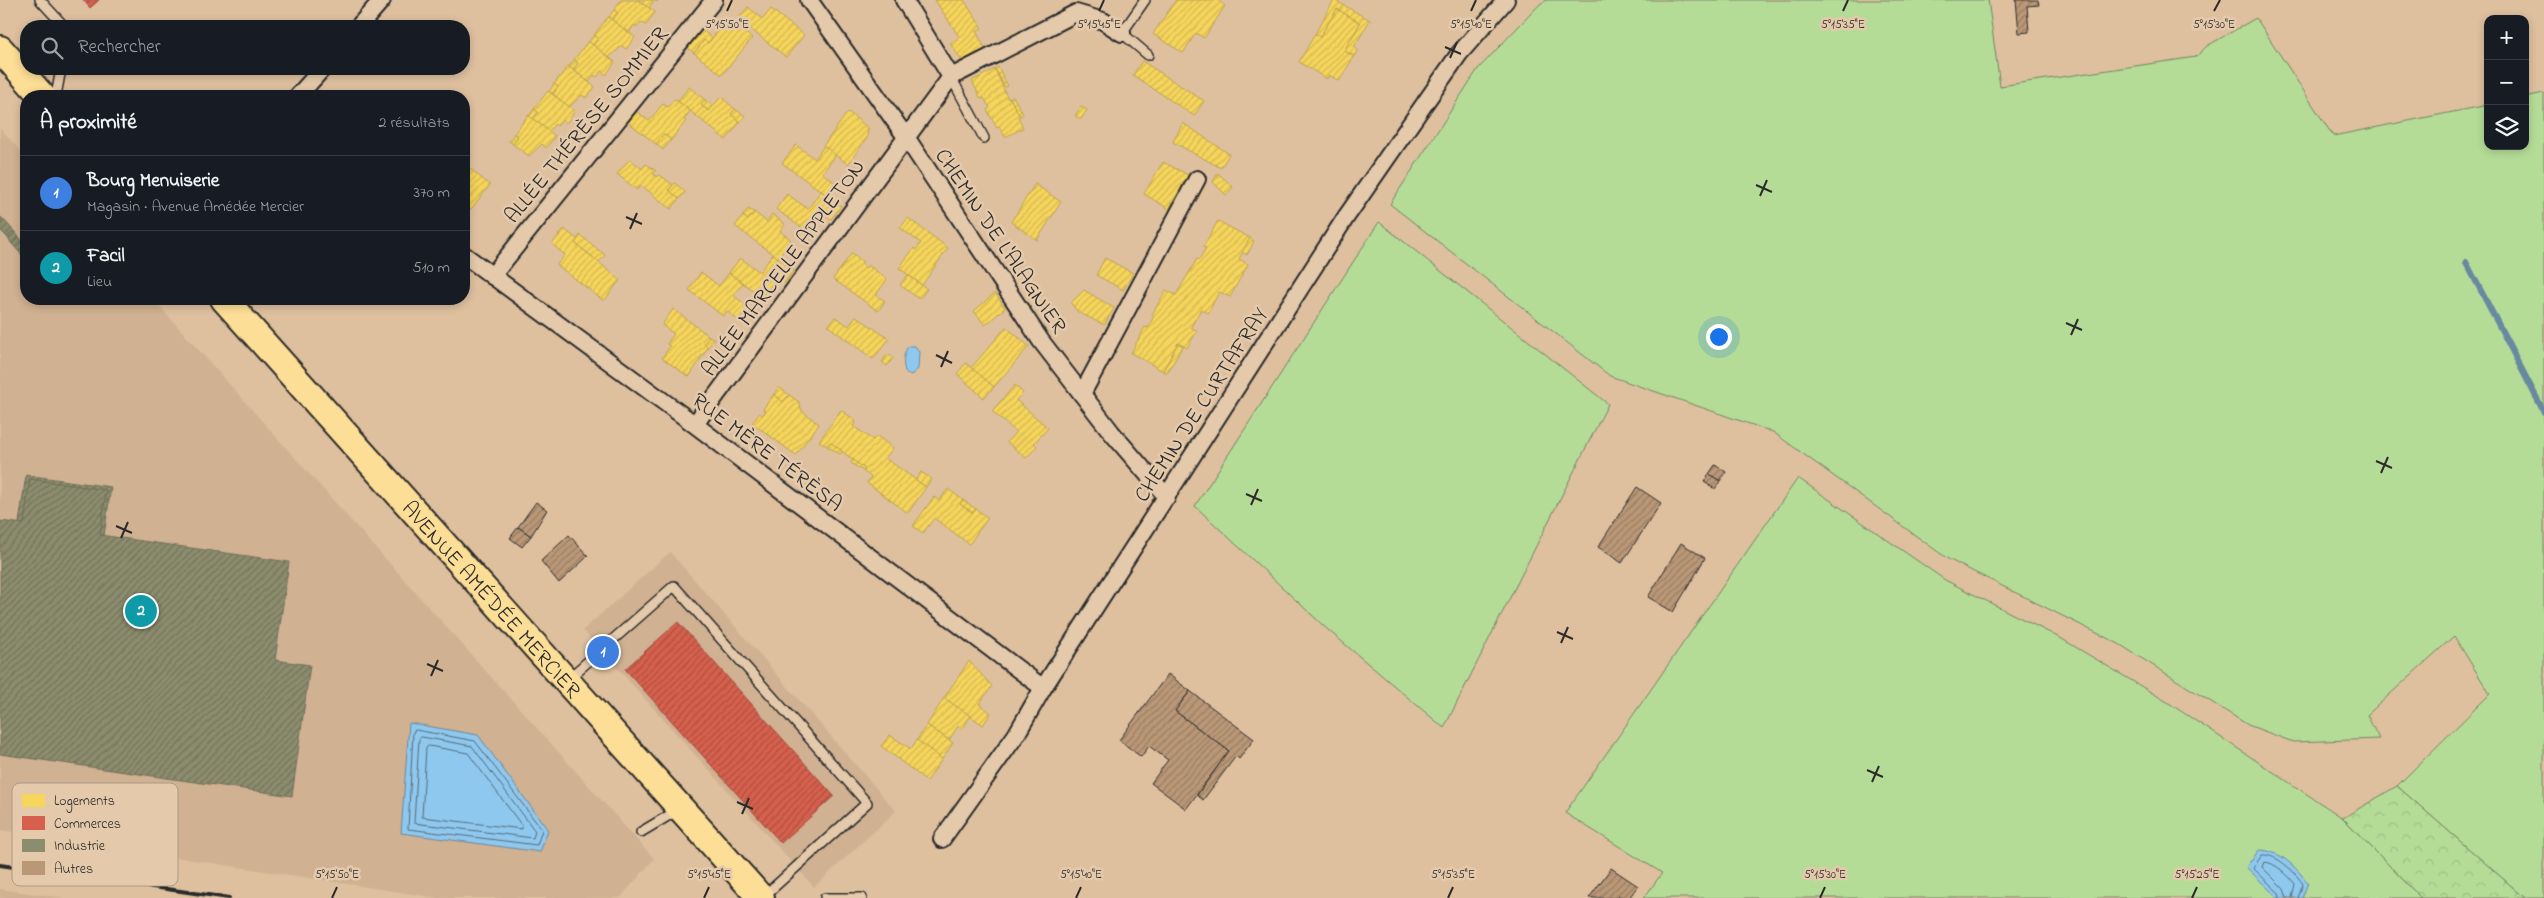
<!DOCTYPE html>
<html lang="fr">
<meta charset="utf-8">
<style>
:root{--surface:#171b24;--page:#242831;--text:#f1f3f6;--muted:#9ea1a6;--line:#363941;--accent:#0b8043}
body{margin:0;font-family:"Indie Flower",sans-serif;background:var(--page);color:var(--text)}
.controls{position:absolute;right:15px;top:15px;display:grid;overflow:hidden;border-radius:10px;box-shadow:0 2px 8px #0003}
.controls button{width:45px;height:45px;display:grid;place-items:center;padding:0;border:0;border-bottom:1px solid var(--line);background:var(--surface);color:var(--text);font:25px sans-serif}
.you{position:absolute;left:1718px;top:336px;width:18px;height:18px;margin:-12px;border:4px solid #fff;border-radius:50%;background:#1a73e8;box-shadow:0 0 0 8px #1a73e833}
.badge{display:grid;place-items:center;width:32px;height:32px;border-radius:50%;background:var(--accent);color:#fff;font-size:16px;font-weight:700}
.pin{position:absolute;translate:-50% -50%;border:2px solid #fff;box-shadow:0 1px 5px #0006}
.list{margin:0;padding:0;list-style:none}
h2{display:flex;justify-content:space-between;align-items:center;height:65px;margin:0;padding:0 20px;font-size:21px}
h2 small{font-size:16px;font-weight:400;color:var(--muted)}
.list li{display:grid;grid-template-columns:32px 1fr auto;gap:15px;align-items:center;box-sizing:border-box;height:75px;padding:0 20px;border-top:1px solid var(--line)}
.list b{display:block;font-size:19px;white-space:nowrap}
.list p{margin:0;font-size:16px;white-space:nowrap;color:var(--muted)}
.list em{font-size:16px;font-style:normal;color:var(--muted)}
.icon{flex:none;width:28px;height:28px;fill:none;stroke:currentColor;stroke-width:2;stroke-linecap:round;stroke-linejoin:round}
.map{position:relative;flex:none;width:2544px;height:898px;overflow:hidden}
.search{position:absolute;background:var(--surface);box-shadow:0 2px 8px #0003;left:20px;top:20px;width:450px;height:55px;display:flex;align-items:center;gap:12px;box-sizing:border-box;padding:0 18px;border-radius:20px;color:var(--muted);font-size:19px}
.panel{position:absolute;background:var(--surface);box-shadow:0 2px 8px #0003;left:20px;top:90px;width:450px;height:215px;border-radius:20px}
.map>svg:first-child{display:block}
.built{fill:#d0b191}
.grass{fill:#b5dc97;stroke:#708461}
.forest{fill:url(#forest-crowns);stroke:#708461}
.water{fill:#8fc8ee;stroke:#6789a0}
.homes{fill:url(#homes-hatch);stroke:#b9a24d}
.shops{fill:url(#shops-hatch);stroke:#a35043}
.industry{fill:url(#industry-hatch);stroke:#6f6f5a}
.lines{fill:none;stroke-linecap:round;stroke-linejoin:round}
.shore{stroke:#536a79;stroke-width:1}
.stream{stroke:#6789a0;stroke-width:6}
.building{fill:url(#building-hatch);stroke:#2b2b2b}
.lane-casing{stroke:#2b2b2b;stroke-width:12}
.street-casing{stroke:#2b2b2b;stroke-width:20}
.primary-casing{stroke:#2b2b2b;stroke-width:30}
.lane{stroke:#e4c9ab;stroke-width:9}
.street{stroke:#e4c9ab;stroke-width:16}
.primary{stroke:#fdde96;stroke-width:26}
.rail{stroke:#2b2b2b;stroke-width:4}
.ticks{fill:none;stroke:#2b2b2b;stroke-width:2}
.labels{text-anchor:middle;stroke-width:5;stroke-linejoin:round;paint-order:stroke}
.street-label{font-size:22px;fill:#2b2b2b;stroke:#e4c9ab}
.key{fill:#e4c9ab;stroke:#ac9a85;stroke-width:1}
.key-label{font-size:14px;fill:#2b2b2b}
.ticks-label{font-size:12px;text-anchor:middle;fill:#2b2b2b;stroke:#e4c9ab;stroke-width:5;stroke-linejoin:round;paint-order:stroke}
</style>
<div class="map">
<svg width="2544" height="898" viewBox="0 0 2544 898">
<defs>
<pattern id="forest-crowns" width="20" height="18" patternUnits="userSpaceOnUse" patternTransform="scale(1.25)"><rect width="20" height="18" fill="#b5dc97"/><path d="M2 6a3 3 0 1 1 6 0M12 15a3 3 0 1 1 6 0" fill="none" stroke="#9cbd82"/></pattern>
<pattern id="homes-hatch" width="6" height="6" patternUnits="userSpaceOnUse" patternTransform="scale(1.25)"><rect width="6" height="6" fill="#f6d55c"/><path d="M-1 1l2-2M0 6l6-6M5 7l2-2" fill="none" stroke="#d3b750"/></pattern>
<pattern id="shops-hatch" width="6" height="6" patternUnits="userSpaceOnUse" patternTransform="scale(1.25)"><rect width="6" height="6" fill="#d6604d"/><path d="M-1 1l2-2M0 6l6-6M5 7l2-2" fill="none" stroke="#ae4f40"/></pattern>
<pattern id="industry-hatch" width="6" height="6" patternUnits="userSpaceOnUse" patternTransform="scale(1.25)"><rect width="6" height="6" fill="#8c8c6e"/><path d="M-1 1l2-2M0 6l6-6M5 7l2-2" fill="none" stroke="#73735b"/></pattern>
<pattern id="building-hatch" width="6" height="6" patternUnits="userSpaceOnUse" patternTransform="scale(1.25)"><rect width="6" height="6" fill="#ba9877"/><path d="M-1 1l2-2M0 6l6-6M5 7l2-2" fill="none" stroke="#977c62"/></pattern>
</defs>
<rect width="100%" height="100%" fill="#dec09f"/>
<filter id="ink" filterUnits="userSpaceOnUse"><feTurbulence type="fractalNoise" baseFrequency=".02" numOctaves="2"/><feDisplacementMap in="SourceGraphic" scale="10" xChannelSelector="R" yChannelSelector="G"/><feConvolveMatrix kernelMatrix="1 2 1 2 8 2 1 2 1" color-interpolation-filters="sRGB"/></filter>
<g filter="url(#ink)">
<g class="built">
<path d="M0,128L26,157V299H153L654,859L620,898H438L0,830Z"/>
<path d="M670,552L896,811L814,887L583,630Z"/>
<path d="M0,889L65,898H0Z"/>
</g>
<g class="grass">
<path d="M1547,0H1988L2000,86L2196,57L2207,46L2256,18L2333,136L2488,105V146H2525V97L2544,93V898H2525L2397,786L2490,694L2454,636L2367,715L2379,739L2293,742L2248,725L2119,644L1948,559L1773,432L1610,376L1390,204L1478,69L1540,4Z"/>
<path d="M1379,222L1608,404L1444,728L1327,629L1195,506Z"/>
<path d="M1798,478L1945,580L2062,639L2164,700L2343,818L2421,898H1644L1662,873L1565,813Z"/>
</g>
<path class="forest" d="M2397,786L2525,898H2421L2343,818Z"/>
<g class="water">
<path d="M909,346H915L919,352L918,369L911,375L906,373C902,366 903,351 909,346Z"/>
<path d="M409,723L478,735L548,830L540,852L401,833Z"/>
<path d="M2259,850C2280,850 2296,867 2308,883L2302,898H2278L2246,867Z"/>
</g>
<g class="homes">
<path d="M621,0H638L655,12L646,25L641,22L637,27L634,25L629,33L612,20L618,13L614,10Z"/>
<path d="M638,0H658L657,2L654,0L649,8Z"/>
<path d="M935,0H964L982,28L976,31L985,49L962,61L950,43L960,38Z"/>
<path d="M1176,0H1218L1225,6L1204,38L1196,33L1183,53L1153,34Z"/>
<path d="M1334,0L1370,20L1354,47L1358,50L1354,56L1344,51L1360,23L1337,9L1320,37L1315,34Z"/>
<path d="M748,7L763,19L771,9L804,35L786,57L738,19Z"/>
<path d="M1337,9L1360,23L1344,51L1354,56L1339,81L1329,75L1327,79L1299,62L1315,34L1320,37Z"/>
<path d="M614,10L618,13L612,20L609,17Z"/>
<path d="M608,17L635,37L626,49L622,46L609,57L593,45L598,38L594,35Z"/>
<path d="M733,23L752,38L722,75L694,53L704,40L708,43L722,26L727,30Z"/>
<path d="M702,30L712,38L708,43L704,40L694,53L688,48Z"/>
<path d="M594,35L598,38L593,45L589,42Z"/>
<path d="M588,41L615,62L606,75L601,71L597,77L594,75L589,82L573,70L578,63L574,60Z"/>
<path d="M574,60L578,63L573,70L569,67Z"/>
<path d="M1142,61L1204,101L1194,116L1133,75Z"/>
<path d="M568,66L595,87L586,98L582,95L569,107L553,94L558,87L554,84Z"/>
<path d="M998,67L1008,86L1005,87L995,69Z"/>
<path d="M995,69L1008,99L1010,98L1020,116L1018,117L1023,128L1005,137L999,126L997,128L987,110L990,108L984,98L981,99L972,81Z"/>
<path d="M554,84L558,87L553,94L549,92Z"/>
<path d="M689,87L705,100L701,105L709,111L721,97L735,109L731,114L740,122L726,140L678,101Z"/>
<path d="M548,91L575,111L566,123L562,120L557,126L555,124L549,131L533,119L538,112L534,109Z"/>
<path d="M1013,96L1023,114L1020,116L1010,98Z"/>
<path d="M675,99L690,111L684,120L686,121L671,140L664,134L656,144L628,122L636,111L649,121L663,104L668,107Z"/>
<path d="M705,100L713,106L709,111L701,105Z"/>
<path d="M1081,107L1087,110L1081,119L1075,116Z"/>
<path d="M534,109L538,112L533,119L529,116Z"/>
<path d="M735,109L745,116L740,122L731,114Z"/>
<path d="M848,112L868,128L867,138L848,164L823,146Z"/>
<path d="M528,115L555,136L546,148L542,144L529,156L513,144L518,136L514,134Z"/>
<path d="M1183,123L1229,154L1221,168L1173,142Z"/>
<path d="M514,134L518,136L513,144L509,141Z"/>
<path d="M664,134L671,140L663,150L656,144Z"/>
<path d="M796,145L815,159L824,146L836,155L822,173L837,184L828,196L782,163Z"/>
<path d="M630,159L642,169L646,164L656,171L653,174L658,177L660,175L673,185L669,190L679,199L671,209L641,185L637,190L617,174Z"/>
<path d="M1163,162L1188,175L1169,209L1144,194Z"/>
<path d="M464,164L490,185L471,209L464,203Z"/>
<path d="M1218,173L1233,187L1226,195L1213,182Z"/>
<path d="M675,183L685,192L679,199L669,190Z"/>
<path d="M1035,184L1061,202L1037,240L1011,222Z"/>
<path d="M821,191L841,206L831,219L824,213L809,233L776,209L787,194L808,209Z"/>
<path d="M748,209L754,212L748,220L743,216Z"/>
<path d="M754,212L767,222L772,214L785,224L780,231L791,240L778,258L735,226L743,216L748,220Z"/>
<path d="M908,218L948,248L922,285L899,268L914,248L916,250L921,243L900,228Z"/>
<path d="M1218,221L1250,238L1239,259L1248,264L1230,297L1219,292L1208,313L1201,309L1191,327L1197,331L1187,348L1178,343L1163,371L1131,353L1145,327L1148,328L1154,316L1152,315L1166,290L1176,295L1197,259L1199,260L1206,248L1203,247Z"/>
<path d="M564,229L578,240L575,243L620,280L604,301L557,265L565,255L552,244Z"/>
<path d="M580,235L605,255L599,262L575,243Z"/>
<path d="M1250,238L1254,241L1247,255L1242,252Z"/>
<path d="M852,253L863,262L861,264L866,268L868,265L887,279L876,295L885,301L878,311L833,279Z"/>
<path d="M773,254L794,270L785,283L777,277L762,297L729,273L740,258L760,272Z"/>
<path d="M1105,258L1133,273L1123,290L1096,275Z"/>
<path d="M701,272L719,286L729,273L743,283L733,295L748,307L738,320L727,311L723,316L689,290Z"/>
<path d="M908,275L927,289L919,299L900,285Z"/>
<path d="M1084,290L1114,308L1104,325L1078,312L1071,303Z"/>
<path d="M995,293L1005,308L985,325L974,311Z"/>
<path d="M673,309L709,336L704,344L708,347L689,377L662,358L670,346L667,344L674,334L662,325Z"/>
<path d="M856,316L889,339L873,359L828,326L835,317L849,326Z"/>
<path d="M1006,327L1029,346L994,387L971,368Z"/>
<path d="M709,336L714,339L708,347L704,344Z"/>
<path d="M1178,343L1183,346L1167,373L1163,371Z"/>
<path d="M888,354L893,358L887,366L882,362Z"/>
<path d="M966,363L994,387L984,398L957,374Z"/>
<path d="M1015,385L1023,393L1016,400L1048,428L1034,443L1037,446L1026,458L1007,442L1016,432L992,411Z"/>
<path d="M779,387L789,395L783,402L774,394Z"/>
<path d="M774,394L783,402L789,395L799,402L802,411L819,424L796,455L752,423L760,413L762,415L766,411L763,409Z"/>
<path d="M841,410L856,421L853,426L873,440L877,436L893,448L885,458L926,487L908,513L867,483L871,477L863,471L865,469L830,442L827,446L819,441Z"/>
<path d="M830,442L842,451L840,454L827,446Z"/>
<path d="M853,460L865,469L863,471L851,463Z"/>
<path d="M921,472L932,479L926,487L916,480Z"/>
<path d="M948,489L963,500L960,504L973,513L976,509L988,518L969,544L934,518L923,533L913,526L934,497L939,501Z"/>
<path d="M963,500L976,509L973,513L960,504Z"/>
<path d="M969,661L992,686L979,704L991,713L983,725L944,698Z"/>
<path d="M944,698L971,716L962,729L958,726L949,740L927,725Z"/>
<path d="M927,725L953,743L942,759L917,740Z"/>
<path d="M890,735L911,749L917,740L942,759L927,781L881,746Z"/>
</g>
<g class="shops">
<path d="M83,0H99L90,8Z"/>
<path d="M678,622L834,796L781,843L625,669Z"/>
</g>
<g class="industry">
<path d="M1,217L14,231L7,237L0,230Z"/>
<path d="M14,231L19,237L12,244L7,237Z"/>
<path d="M19,237L26,245V252L22,255L12,244Z"/>
<path d="M26,475L111,487L104,536L100,535L106,490L30,479L24,524L19,523Z"/>
<path d="M30,479L106,490L100,535L289,562L275,660L310,665L292,796L0,754V521L24,524Z"/>
</g>
<g class="lines">
<g class="shore">
<path d="M416,730L475,741L542,830L537,845L408,829L413,732Z"/>
<path d="M422,737L472,746L535,831L533,838L414,823L419,739Z"/>
<path d="M429,746L468,753L522,826V829L422,817L426,748Z"/>
<path d="M2280,898L2279,893L2253,868L2262,855C2277,854 2295,872 2303,884L2298,898"/>
<path d="M2287,898L2284,889L2262,867L2264,862C2275,862 2289,876 2295,884L2292,898"/>
</g>
<path class="stream" d="M2466,262L2544,412"/>
</g>
<g class="building">
<path d="M2016,0H2038L2039,5L2027,6L2029,32L2019,33Z"/>
<path d="M1715,465L1726,472L1720,481L1709,474Z"/>
<path d="M1709,474L1720,481L1715,489L1704,482Z"/>
<path d="M1637,487L1661,503L1622,563L1598,547Z"/>
<path d="M536,502L547,510L531,536L518,527Z"/>
<path d="M518,527L531,536L522,547L510,538Z"/>
<path d="M569,535L588,556L559,583L541,561Z"/>
<path d="M1681,543L1705,558L1673,612L1648,597Z"/>
<path d="M1168,674L1190,691L1175,711L1229,751L1186,809L1151,783L1168,760L1149,746L1141,757L1119,740Z"/>
<path d="M1190,691L1254,739L1239,759L1236,756L1203,800L1197,795L1229,751L1175,711Z"/>
<path d="M1611,868L1638,886L1629,898L1619,896L1617,898H1589Z"/>
</g>
<g class="lines">
<g class="lane-casing">
<g id="lane">
<path d="M40,0L64,26"/>
<path d="M1145,0L1122,33L1148,55"/>
<path d="M951,77L984,138"/>
<path d="M56,96L60,74L64,69"/>
<path d="M568,679L674,586L867,803L763,897"/>
<path d="M641,832L678,810"/>
<path d="M825,898H862"/>
</g>
</g>
<g class="street-casing">
<g id="street">
<path d="M809,0L906,137L1041,341L1112,433L1167,497"/>
<path d="M359,26L382,0"/>
<path d="M951,77L1076,13L1103,21L1122,33"/>
<path d="M298,96L322,69"/>
<path d="M464,255L686,418L1043,688"/>
<path d="M492,276L714,0"/>
<path d="M1082,394L1197,179"/>
<path d="M695,424L951,77L904,0"/>
<path d="M942,839L1016,735L1043,688L1346,217L1459,54L1506,0"/>
</g>
</g>
<g class="primary-casing">
<g id="primary">
<path d="M0,49L42,96"/>
<path id="s1" d="M224,299L761,898"/>
</g>
</g>
<use href="#lane" class="lane"/>
<use href="#street" class="street"/>
<use href="#primary" class="primary"/>
<path class="rail" d="M0,865L229,898"/>
</g>
</g>
<path class="ticks" d="M727,11L732,0M1099,11L1104,0M1471,11L1476,0M1843,11L1848,0M2214,11L2220,0M1445,47L1461,54M1450,58L1457,42M1756,185L1772,192M1760,196L1767,180M626,217L642,224M630,229L637,213M2066,323L2082,330M2071,335L2078,319M936,355L952,363M941,367L948,351M2376,461L2392,468M2381,473L2388,457M1246,494L1262,501M1251,505L1258,489M116,526L132,533M121,538L128,522M1557,632L1573,639M1561,643L1568,627M427,664L443,671M431,676L438,660M1867,770L1883,777M1872,782L1879,766M737,802L753,809M742,814L749,798M332,898L337,887M704,898L709,887M1076,898L1081,887M1448,898L1453,887M1820,898L1825,887M2192,898L2197,887"/>
<g class="labels">
<g class="street-label">
<text transform="translate(585 124) rotate(-51)" y="8">ALLÉE THÉRÈSE SOMMIER</text>
<text transform="translate(1002 240) rotate(56)" y="8">CHEMIN DE L'ALAGNIER</text>
<text transform="translate(782 267) rotate(-54)" y="8">ALLÉE MARCELLE APPLETON</text>
<text transform="translate(1200 404) rotate(-57)" y="8">CHEMIN DE CURTAFRAY</text>
<text transform="translate(768 451) rotate(37)" y="8">RUE MÈRE TÉRÈSA</text>
<text dy="8" stroke="none"><textPath href="#s1" startOffset="402">AVENUE AMÉDÉE MERCIER</textPath></text>
</g>
</g>
<rect x="12" y="783" width="166" height="103" rx="8" class="key"/>
<rect x="22" y="794" width="23" height="13" fill="#f6d55c"/>
<rect x="22" y="816" width="23" height="14" fill="#d6604d"/>
<rect x="22" y="839" width="23" height="13" fill="#8c8c6e"/>
<rect x="22" y="861" width="23" height="14" fill="#ba9877"/>
<g class="key-label">
<text x="54" y="805">Logements</text>
<text x="54" y="828">Commerces</text>
<text x="54" y="850">Industrie</text>
<text x="54" y="873">Autres</text>
</g>
<g class="ticks-label">
<text x="1099" y="28">5°15'45"E</text>
<text x="727" y="28">5°15'50"E</text>
<text x="1471" y="28">5°15'40"E</text>
<text x="1843" y="28">5°15'35"E</text>
<text x="2214" y="28">5°15'30"E</text>
<text x="337" y="878">5°15'50"E</text>
<text x="709" y="878">5°15'45"E</text>
<text x="1081" y="878">5°15'40"E</text>
<text x="1453" y="878">5°15'35"E</text>
<text x="1825" y="878">5°15'30"E</text>
<text x="2197" y="878">5°15'25"E</text>
</g>
</svg>
<div class="controls">
<button>+</button>
<button>−</button>
<button><svg class="icon" aria-label="layers" viewBox="0 0 24 24"><path d="M12 4l9 5-9 5-9-5zM3 14l9 5 9-5"/></svg></button>
</div>
<div class="you"></div>
<div class="pin badge" style="left:603px;top:652px;background:#3f7fe0">1</div>
<div class="pin badge" style="left:141px;top:611px;background:#0f9aa8">2</div>
<div class="search"><svg class="icon" aria-label="search" viewBox="0 0 24 24"><circle cx="10" cy="10" r="6"/><path d="M15 15l6 6"/></svg>Rechercher</div>
<section class="panel">
<h2>À proximité<small>2 résultats</small></h2>
<ul class="list">
<li><span class="badge" style="background:#3f7fe0">1</span><div><b>Bourg Menuiserie</b><p>Magasin · Avenue Amédée Mercier</p></div><em>370 m</em></li>
<li><span class="badge" style="background:#0f9aa8">2</span><div><b>Facil</b><p>Lieu</p></div><em>510 m</em></li>
</ul>
</section>
</div>
